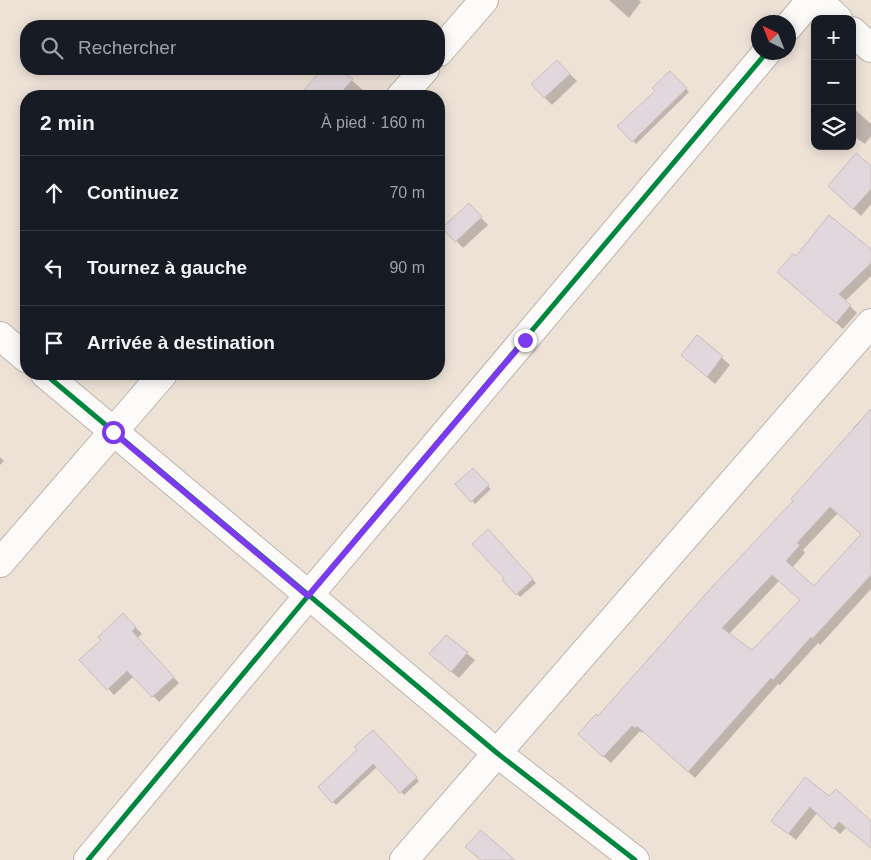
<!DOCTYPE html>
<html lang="fr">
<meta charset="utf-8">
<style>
:root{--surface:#171b24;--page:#242831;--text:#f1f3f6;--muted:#9ea1a6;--line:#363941}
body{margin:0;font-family:Arial,sans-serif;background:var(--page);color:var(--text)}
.controls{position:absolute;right:15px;top:15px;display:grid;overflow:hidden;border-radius:10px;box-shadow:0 2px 12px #0003}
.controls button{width:45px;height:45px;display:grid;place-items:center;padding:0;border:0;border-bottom:1px solid var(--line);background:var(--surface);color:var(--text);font:25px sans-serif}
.compass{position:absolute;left:751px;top:15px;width:45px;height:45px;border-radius:50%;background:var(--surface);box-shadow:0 2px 12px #0003;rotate:317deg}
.stop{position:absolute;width:15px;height:15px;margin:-11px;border:4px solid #7c3aed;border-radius:50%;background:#fff}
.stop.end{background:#7c3aed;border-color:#fff;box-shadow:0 1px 5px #0008}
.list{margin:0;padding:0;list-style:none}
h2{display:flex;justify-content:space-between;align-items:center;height:65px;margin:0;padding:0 20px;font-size:21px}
h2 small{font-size:16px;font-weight:400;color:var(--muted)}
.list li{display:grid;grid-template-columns:32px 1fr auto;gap:15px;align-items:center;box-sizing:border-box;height:75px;padding:0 20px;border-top:1px solid var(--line)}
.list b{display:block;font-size:19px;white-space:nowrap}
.list em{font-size:16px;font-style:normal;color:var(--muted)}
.icon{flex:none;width:28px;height:28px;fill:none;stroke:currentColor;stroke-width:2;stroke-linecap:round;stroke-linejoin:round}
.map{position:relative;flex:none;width:871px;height:860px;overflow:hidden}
.search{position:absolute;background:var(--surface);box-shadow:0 2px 12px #0003;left:20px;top:20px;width:425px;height:55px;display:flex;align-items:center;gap:12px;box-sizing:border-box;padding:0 18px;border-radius:20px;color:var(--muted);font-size:19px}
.panel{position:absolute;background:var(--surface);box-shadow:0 2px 12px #0003;left:20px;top:90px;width:425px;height:290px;border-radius:20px}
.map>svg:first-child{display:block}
.shadow{fill:#0003;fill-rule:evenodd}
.building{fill:#e2d7dc;stroke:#c7bfbf;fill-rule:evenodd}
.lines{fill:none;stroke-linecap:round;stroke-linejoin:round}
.street-casing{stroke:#bdb4ab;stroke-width:30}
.street{stroke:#fcfbf9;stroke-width:28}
.cycleway-casing{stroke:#fff;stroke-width:8}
.cycleway{stroke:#00873e;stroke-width:5}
.route{stroke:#7c3aed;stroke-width:6}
</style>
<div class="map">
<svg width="871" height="860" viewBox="0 0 871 860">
<rect width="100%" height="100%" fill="#eee2d7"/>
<g class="shadow">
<path d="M609,0H639L641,2L629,18Z"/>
<path d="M557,61L577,81L552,105L532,84Z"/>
<path d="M323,69H338L363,90L358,96H301Z"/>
<path d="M670,72L689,92L636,144L619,126L656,91Z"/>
<path d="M852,107L871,124V136L865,144L852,135Z"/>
<path d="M871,167V204L861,216L837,193Z"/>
<path d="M469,205L488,225L463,248L444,228Z"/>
<path d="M871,250V276L845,301L857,313L843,329L786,279L796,258Z"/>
<path d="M697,336L730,365L715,384L690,362Z"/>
<path d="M871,409V589L820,645L818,643L780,685L778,684L695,778L644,731L642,733L640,731L611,763L586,740L598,717L795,501L855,429L853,428ZM838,513L862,535L814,588L792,568L805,553L803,550ZM779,581L802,601L752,652L729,634Z"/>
<path d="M0,457L4,461L0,465Z"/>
<path d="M472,470L491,489L475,504L457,484Z"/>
<path d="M488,531L536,583L520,597L503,580L506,578Z"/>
<path d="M123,615L142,634L137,638L179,683L159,702L134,676L114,695L81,660L103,640Z"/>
<path d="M446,637L475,660L459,678L430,654Z"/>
<path d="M373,731L419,781L404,795L377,767L336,805L320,787L359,750Z"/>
<path d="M829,798L871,822V846L847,827L840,834L817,813L796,840L773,821Z"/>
</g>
<g class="building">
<path d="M557,60L570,74L544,98L531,84Z"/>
<path d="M322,69H340L353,79L338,96H299Z"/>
<path d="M670,71L687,88L632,142L617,126L655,91L652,88Z"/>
<path d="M856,153L871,166V189L853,209L828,186Z"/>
<path d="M469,203L482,217L455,242L442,228Z"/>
<path d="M829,215L871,249V263L839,294L851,305L836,323L777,272L793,254L796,256Z"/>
<path d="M697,335L723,356L707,377L681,355Z"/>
<path d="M871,409V575L812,639L811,637L773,680L771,678L688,772L637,726L635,728L632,726L603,757L578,734L596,714L598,716L712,587L793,501L791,499ZM830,507L861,534L814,586L786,561L800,545L797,543ZM772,575L800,600L752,650L722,628Z"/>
<path d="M473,468L489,485L471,502L455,484Z"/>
<path d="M488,529L533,579L516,595L502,580L504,578L472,544Z"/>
<path d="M123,613L136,627L132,631L174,677L152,697L127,671L107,690L79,660L101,640L98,637Z"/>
<path d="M446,635L468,652L451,672L429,654Z"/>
<path d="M373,730L417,777L400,793L373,764L332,803L318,787L357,750L354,747Z"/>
<path d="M805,777L829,796L836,789L871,821V848L839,822L833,829L810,807L788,834L771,821Z"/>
<path d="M481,830L515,860H481L465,847Z"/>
</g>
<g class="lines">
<g class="street-casing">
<g id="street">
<path d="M818,0L838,19"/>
<path d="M788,27L811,0"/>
<path d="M852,31L871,48"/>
<path d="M439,52L484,0"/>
<path d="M401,96L425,69"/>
<path d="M0,336L26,358"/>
<path d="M45,374L497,753L635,860"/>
<path d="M0,563L163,374"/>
<path d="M88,860L308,596L767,52"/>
<path d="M404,860L871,323"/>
</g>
</g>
<use href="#street" class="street"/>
<g class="cycleway-casing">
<g id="cycleway">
<path d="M45,374L497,753L635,860"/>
<path d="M88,860L308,596L767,52"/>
</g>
</g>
<use href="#cycleway" class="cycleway"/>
</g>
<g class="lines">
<path class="route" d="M113,432L308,596L525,340"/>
</g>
</svg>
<div class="controls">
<button>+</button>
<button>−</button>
<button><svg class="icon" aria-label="layers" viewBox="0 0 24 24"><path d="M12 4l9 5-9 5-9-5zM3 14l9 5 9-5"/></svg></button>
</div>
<svg class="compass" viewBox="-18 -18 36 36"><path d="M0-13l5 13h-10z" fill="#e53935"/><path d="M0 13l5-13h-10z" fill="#9ea1a6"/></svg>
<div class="stop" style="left:113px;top:432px"></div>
<div class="stop end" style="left:525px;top:340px"></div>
<div class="search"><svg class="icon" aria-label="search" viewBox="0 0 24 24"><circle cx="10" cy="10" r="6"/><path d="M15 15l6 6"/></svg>Rechercher</div>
<section class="panel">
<h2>2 min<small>À pied · 160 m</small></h2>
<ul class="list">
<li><svg class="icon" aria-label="ahead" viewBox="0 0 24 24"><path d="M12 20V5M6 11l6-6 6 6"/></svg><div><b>Continuez</b></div><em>70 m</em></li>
<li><svg class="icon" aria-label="left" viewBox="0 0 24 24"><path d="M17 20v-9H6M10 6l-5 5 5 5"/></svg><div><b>Tournez à gauche</b></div><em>90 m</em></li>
<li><svg class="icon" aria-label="arrive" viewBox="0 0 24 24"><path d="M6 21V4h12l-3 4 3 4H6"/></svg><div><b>Arrivée à destination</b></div></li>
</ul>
</section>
</div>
